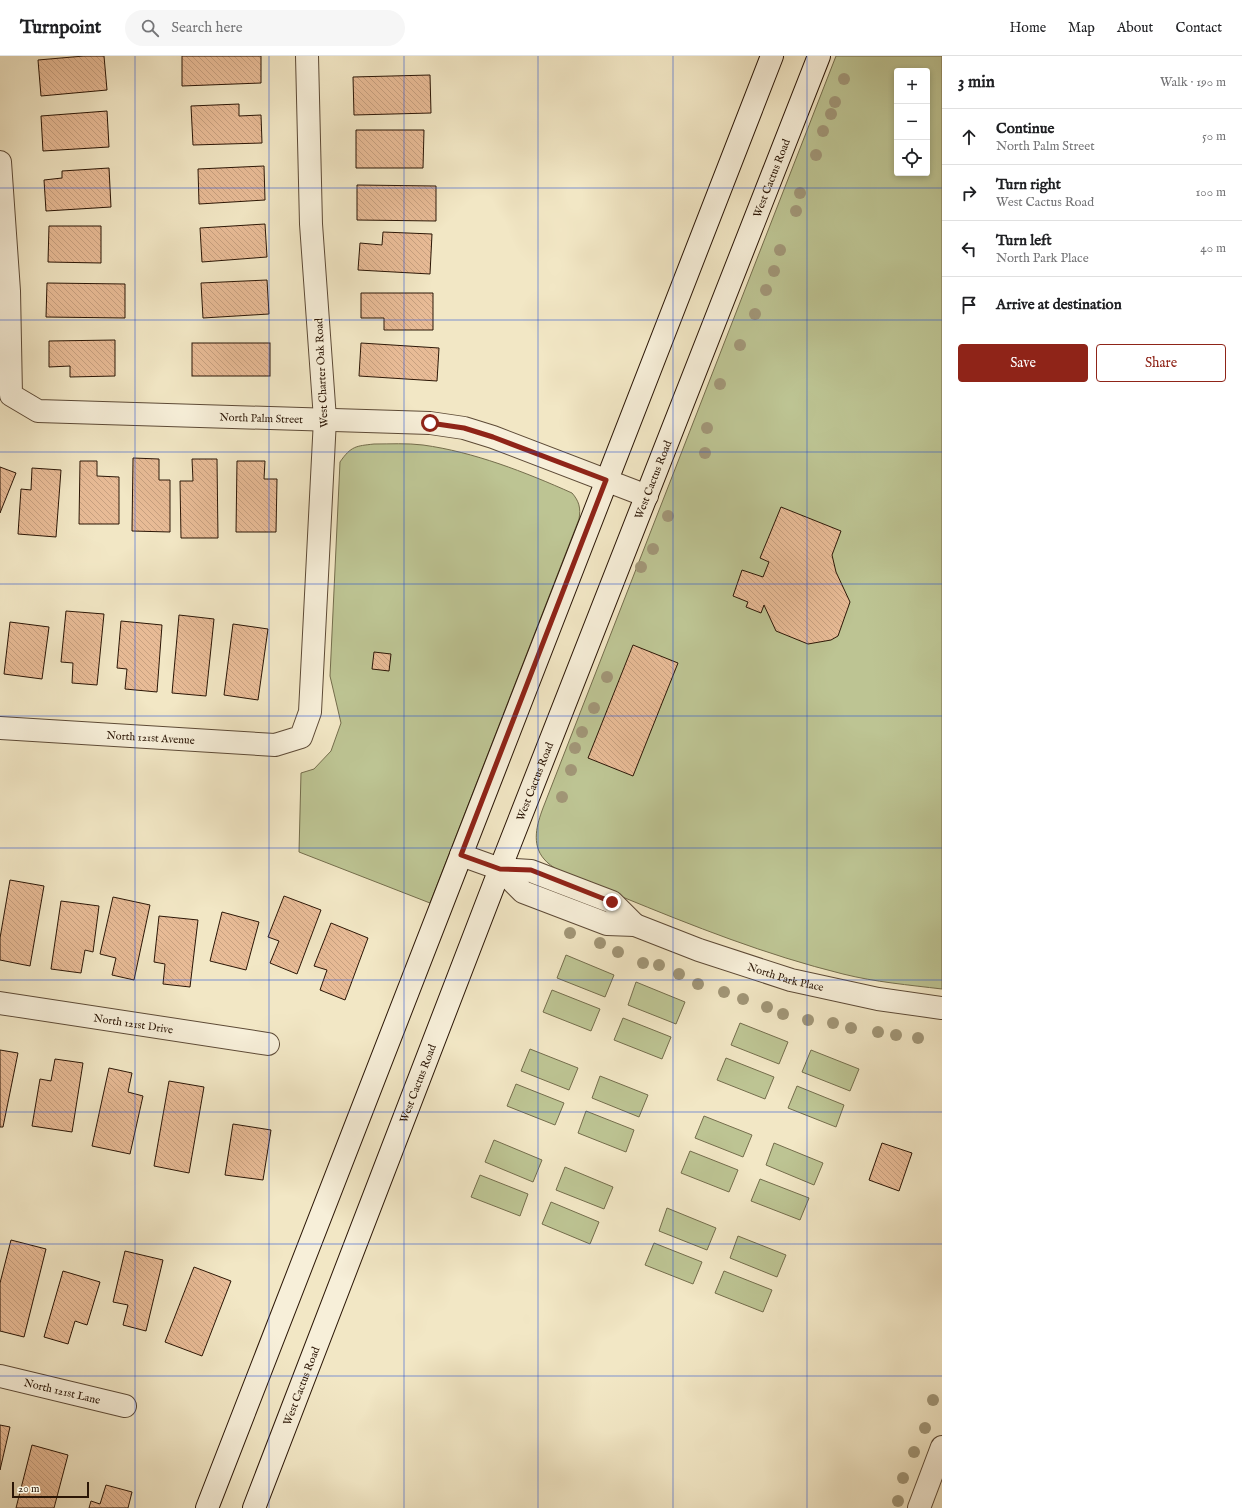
<!DOCTYPE html>
<meta charset="utf-8">
<style>
:root{--surface:#fff;--page:#f6f6f6;--text:#202124;--muted:#757577;--line:#e0e0e0;--accent:#8f2418}
body{margin:0;font-family:"IM FELL English",serif;background:var(--page);color:var(--text)}
.controls{position:absolute;right:12px;top:12px;display:grid;overflow:hidden;border-radius:4px;box-shadow:0 2px 6px #0003}
.controls button{width:36px;height:36px;display:grid;place-items:center;padding:0;border:0;border-bottom:1px solid var(--line);background:var(--surface);color:var(--text);font:20px sans-serif}
.scale{position:absolute;left:12px;bottom:10px;width:77px;box-sizing:border-box;padding-left:4px;border:2px solid #2b1606;border-top:0;font-size:11px;line-height:14px;white-space:nowrap;color:#2b1606;-webkit-text-stroke:3px #f7efd9;paint-order:stroke}
.stop{position:absolute;width:12px;height:12px;margin:-9px;border:3px solid #8f2418;border-radius:50%;background:#fff}
.stop.end{background:#8f2418;border-color:#fff;box-shadow:0 1px 4px #0008}
.list{margin:0;padding:0;list-style:none}
h2{display:flex;justify-content:space-between;align-items:center;height:52px;margin:0;padding:0 16px;font-size:17px}
h2 small{font-size:13px;font-weight:400;color:var(--muted)}
.list li{display:grid;grid-template-columns:26px 1fr auto;gap:12px;align-items:center;box-sizing:border-box;height:56px;padding:0 16px;border-top:1px solid var(--line)}
.list b{display:block;font-size:15px;white-space:nowrap}
.list p{margin:0;font-size:13px;white-space:nowrap;color:var(--muted)}
.list em{font-size:13px;font-style:normal;color:var(--muted)}
.actions{display:flex;gap:8px;padding:12px 16px}
.actions a{flex:1;padding:9px 0;border:1px solid var(--accent);border-radius:4px;text-align:center;font-size:14px;color:var(--accent)}
.actions .main{background:var(--accent);color:#fff}
.icon{flex:none;width:22px;height:22px;fill:none;stroke:currentColor;stroke-width:2;stroke-linecap:round;stroke-linejoin:round}
.map{position:relative;flex:none;width:942px;height:1452px;overflow:hidden}
header{display:flex;align-items:center;gap:24px;box-sizing:border-box;height:56px;padding:0 20px;background:var(--surface);border-bottom:1px solid var(--line)}
header strong{font-size:19px}
nav{display:flex;gap:22px;margin-inline-start:auto;font-size:14px}
.search{width:280px;height:36px;background:var(--page);display:flex;align-items:center;gap:10px;box-sizing:border-box;padding:0 14px;border-radius:22px;color:var(--muted);font-size:15px}
main{display:flex}
aside{flex:1;background:var(--surface)}
.map>svg:first-child{display:block}
.green{fill:#bdc493;stroke:#746d4c;fill-rule:evenodd}
.building{fill:url(#building-back-hatch);stroke:#2b1606}
.lines{fill:none;stroke-linecap:round;stroke-linejoin:round}
.street-casing{stroke:#5d4a36;stroke-width:24}
.secondary-casing{stroke:#2b1606;stroke-width:24}
.street{stroke:#f7efd9;stroke-width:22}
.secondary{stroke:#f7efd9;stroke-width:22}
.tree{fill:#a19677}
.route{stroke:#8f2418;stroke-width:5}
.grid{fill:none;stroke:#1d4ed8;stroke-width:1;stroke-opacity:0.55}
.labels{text-anchor:middle;stroke-width:4;stroke-linejoin:round;paint-order:stroke}
.street-label{font-size:11px;fill:#2b1606;stroke:#f7efd9}
</style>
<header>
<strong>Turnpoint</strong>
<div class="search"><svg class="icon" aria-label="search" viewBox="0 0 24 24"><circle cx="10" cy="10" r="6"/><path d="M15 15l6 6"/></svg>Search here</div>
<nav><a>Home</a><a>Map</a><a>About</a><a>Contact</a></nav>
</header>
<main>
<div class="map">
<svg width="942" height="1452" viewBox="0 0 942 1452">
<defs>
<pattern id="building-back-hatch" width="6" height="6" patternUnits="userSpaceOnUse"><rect width="6" height="6" fill="#e8bb96"/><path d="M-1 5l2 2M0 0l6 6M5-1l2 2" fill="none" stroke="#c7a080"/></pattern>
</defs>
<rect width="100%" height="100%" fill="#f2e7c5"/>
<filter id="stains"><feTurbulence type="fractalNoise" baseFrequency=".005" numOctaves="4"/><feColorMatrix values="0 0 0 0 .2 0 0 0 0 .09 0 0 0 0 .02 0 0 0 .5 -.17"/></filter>
<radialGradient id="worn" r=".72"><stop offset=".6" stop-color="#630" stop-opacity="0"/><stop offset="1" stop-color="#630" stop-opacity=".3"/></radialGradient>
<g class="green">
<path d="M836,0H942V933C909,929 875,926 843,918C766,899 693,870 620,840C600,832 557,819 544,803C531,788 537,768 543,752ZM897,15H927V117H897Z"/>
<path d="M374,388C390,388 407,387 423,389C474,396 525,416 572,437C579,445 581,452 579,463L430,847L299,796L301,717L314,713L331,695L341,667L330,620L340,406C351,390 356,390 374,388Z"/>
<path d="M566,899L614,919L605,941L557,922Z"/>
<path d="M636,926L685,946L676,968L628,949Z"/>
<path d="M552,934L600,953L591,975L543,956Z"/>
<path d="M623,962L671,981L662,1003L614,984Z"/>
<path d="M740,967L788,986L779,1008L731,989Z"/>
<path d="M530,993L578,1012L569,1034L521,1015Z"/>
<path d="M811,994L859,1013L850,1035L802,1016Z"/>
<path d="M726,1002L774,1021L765,1043L717,1024Z"/>
<path d="M600,1020L648,1039L639,1061L592,1042Z"/>
<path d="M516,1028L564,1047L555,1069L507,1050Z"/>
<path d="M797,1030L844,1049L836,1071L788,1052Z"/>
<path d="M586,1055L634,1074L626,1096L578,1077Z"/>
<path d="M704,1060L752,1079L743,1101L695,1082Z"/>
<path d="M494,1084L542,1104L533,1126L485,1106Z"/>
<path d="M774,1087L823,1107L814,1129L766,1109Z"/>
<path d="M690,1095L738,1114L729,1136L681,1117Z"/>
<path d="M565,1111L613,1131L604,1153L556,1134Z"/>
<path d="M480,1119L528,1138L520,1160L471,1141Z"/>
<path d="M760,1123L809,1142L800,1164L751,1145Z"/>
<path d="M551,1146L599,1166L590,1188L542,1168Z"/>
<path d="M667,1152L716,1172L707,1194L659,1175Z"/>
<path d="M738,1180L786,1199L777,1221L730,1202Z"/>
<path d="M654,1187L702,1206L693,1228L645,1209Z"/>
<path d="M724,1215L772,1234L763,1256L715,1237Z"/>
</g>
<g class="building">
<path d="M84,0H104L107,34L41,40L38,4Z"/>
<path d="M182,0H261V27L182,30Z"/>
<path d="M430,19L431,57L354,59L353,21Z"/>
<path d="M239,48V60L261,59L262,87L193,89L191,50Z"/>
<path d="M107,55L109,91L43,95L41,60Z"/>
<path d="M356,74H424L423,112H356Z"/>
<path d="M264,110L265,144L199,148L198,113Z"/>
<path d="M109,112L111,151L46,155L44,124L62,122V115Z"/>
<path d="M357,129L436,130V165L357,164Z"/>
<path d="M265,168L267,201L202,206L200,172Z"/>
<path d="M49,170H101V207L48,206Z"/>
<path d="M383,176L432,178L430,218L358,214L360,187L382,189Z"/>
<path d="M267,224L269,258L203,262L201,227Z"/>
<path d="M47,227L125,228V262L46,261Z"/>
<path d="M361,237H433V274H384V262H361Z"/>
<path d="M115,284V320L70,321V310L49,311V285Z"/>
<rect x="192" y="287" width="78" height="33"/>
<path d="M361,287L439,292L437,325L359,320Z"/>
<path d="M133,402L159,403V424H170V476L132,475Z"/>
<path d="M192,403H217L218,482H181L180,425H193Z"/>
<path d="M80,405H97V420L119,421V468H79Z"/>
<path d="M237,405H265L264,423H277L276,476H236Z"/>
<path d="M0,411L16,417L0,457Z"/>
<path d="M32,412L61,414L56,481L18,478L21,433L31,434Z"/>
<path d="M781,451L841,475L832,499L836,516L850,546L838,580L831,584L808,588L776,575L764,549L761,557L746,551L748,546L733,540L742,514L763,521L769,506L760,502Z"/>
<path d="M66,555L104,558L97,629L72,627L73,607L61,606Z"/>
<path d="M179,559L214,563L206,640L172,637Z"/>
<path d="M121,565L162,569L157,636L125,633L127,613L117,612Z"/>
<path d="M10,566L49,571L42,623L4,618Z"/>
<path d="M233,568L268,573L258,644L224,639Z"/>
<path d="M633,589L678,607L633,720L588,702Z"/>
<path d="M374,596L391,598L389,615L372,613Z"/>
<path d="M10,824L44,830L30,910L0,904V882Z"/>
<path d="M284,840L321,854L297,918L270,907L279,885L268,881Z"/>
<path d="M113,841L150,849L134,924L112,919L116,902L100,898Z"/>
<path d="M61,845L99,850L93,896L85,894L81,917L51,913Z"/>
<path d="M222,856L259,866L246,914L210,905Z"/>
<path d="M159,860L198,864L190,931L163,928L165,908L154,906Z"/>
<path d="M331,867L368,882L345,944L320,934L327,914L314,910Z"/>
<path d="M0,994L18,997L3,1071H0Z"/>
<path d="M55,1003L83,1007L72,1076L32,1070L40,1023L51,1025Z"/>
<path d="M109,1012L132,1017L128,1036L143,1040L130,1098L92,1090Z"/>
<path d="M169,1025L204,1031L189,1117L154,1110Z"/>
<path d="M233,1068L271,1074L263,1124L225,1119Z"/>
<path d="M882,1087L912,1097L899,1135L869,1124Z"/>
<path d="M11,1184L46,1193L24,1281L0,1275V1227Z"/>
<path d="M125,1195L163,1204L146,1275L123,1269L128,1249L113,1246Z"/>
<path d="M194,1211L231,1225L202,1300L165,1286Z"/>
<path d="M63,1215L100,1226L87,1269L75,1265L68,1288L44,1281Z"/>
<path d="M0,1369L10,1371L0,1414Z"/>
<path d="M32,1389L68,1399L54,1452H16Z"/>
<path d="M106,1429L132,1436L128,1452H89L91,1445L100,1448Z"/>
</g>
<g class="lines">
<g class="street-casing">
<g id="street">
<path id="s1" d="M0,106L9,235L11,339L38,355L430,367L464,372L493,381L647,440"/>
<path id="s2" d="M0,672L275,689L301,681L310,656L325,363L311,168L307,0"/>
<path d="M461,799L500,813L531,815L591,838L612,846L635,869"/>
<path id="s3" d="M500,813L523,836L607,868L635,869L699,894L791,924L878,943L942,952"/>
<path id="s4" d="M0,947L268,988"/>
<path id="s5" d="M0,1320L125,1350"/>
<path d="M919,1452L942,1391"/>
</g>
</g>
<g class="secondary-casing">
<g id="secondary">
<path d="M207,1452L772,0"/>
<path id="s6" d="M254,1452L500,813L819,0"/>
</g>
</g>
<use href="#street" class="street"/>
<use href="#secondary" class="secondary"/>
</g>
<g class="tree">
<circle cx="844" cy="23" r="6"/>
<circle cx="835" cy="46" r="6"/>
<circle cx="831" cy="58" r="6"/>
<circle cx="823" cy="75" r="6"/>
<circle cx="816" cy="99" r="6"/>
<circle cx="800" cy="137" r="6"/>
<circle cx="796" cy="155" r="6"/>
<circle cx="780" cy="194" r="6"/>
<circle cx="774" cy="215" r="6"/>
<circle cx="766" cy="234" r="6"/>
<circle cx="755" cy="258" r="6"/>
<circle cx="740" cy="289" r="6"/>
<circle cx="720" cy="328" r="6"/>
<circle cx="707" cy="372" r="6"/>
<circle cx="705" cy="397" r="6"/>
<circle cx="668" cy="460" r="6"/>
<circle cx="653" cy="493" r="6"/>
<circle cx="641" cy="511" r="6"/>
<circle cx="607" cy="621" r="6"/>
<circle cx="594" cy="652" r="6"/>
<circle cx="582" cy="676" r="6"/>
<circle cx="575" cy="692" r="6"/>
<circle cx="571" cy="714" r="6"/>
<circle cx="562" cy="741" r="6"/>
<circle cx="570" cy="877" r="6"/>
<circle cx="600" cy="887" r="6"/>
<circle cx="618" cy="896" r="6"/>
<circle cx="643" cy="907" r="6"/>
<circle cx="659" cy="909" r="6"/>
<circle cx="679" cy="918" r="6"/>
<circle cx="698" cy="928" r="6"/>
<circle cx="724" cy="936" r="6"/>
<circle cx="743" cy="943" r="6"/>
<circle cx="767" cy="951" r="6"/>
<circle cx="783" cy="958" r="6"/>
<circle cx="808" cy="964" r="6"/>
<circle cx="833" cy="967" r="6"/>
<circle cx="851" cy="972" r="6"/>
<circle cx="878" cy="976" r="6"/>
<circle cx="896" cy="979" r="6"/>
<circle cx="918" cy="982" r="6"/>
<circle cx="933" cy="1344" r="6"/>
<circle cx="925" cy="1372" r="6"/>
<circle cx="914" cy="1396" r="6"/>
<circle cx="903" cy="1422" r="6"/>
<circle cx="898" cy="1445" r="6"/>
</g>
<g class="lines">
<path class="route" d="M430,367L464,372L493,381L606,424L461,799L500,813L531,814L612,846"/>
</g>
<path class="grid" d="M135,0V1452M269,0V1452M404,0V1452M538,0V1452M673,0V1452M807,0V1452M0,132H942M0,264H942M0,396H942M0,528H942M0,660H942M0,792H942M0,924H942M0,1056H942M0,1188H942M0,1320H942"/>
<g class="labels">
<g class="street-label">
<text dy="4" stroke="none"><textPath href="#s6" startOffset="1427">West Cactus Road</textPath></text>
<text transform="translate(321 317) rotate(-93)" y="4">West Charter Oak Road</text>
<text dy="4" stroke="none"><textPath href="#s1" startOffset="488">North Palm Street</textPath></text>
<text dy="4" stroke="none"><textPath href="#s6" startOffset="1103">West Cactus Road</textPath></text>
<text dy="4" stroke="none"><textPath href="#s2" startOffset="151">North 121st Avenue</textPath></text>
<text dy="4" stroke="none"><textPath href="#s6" startOffset="779">West Cactus Road</textPath></text>
<text dy="4" stroke="none"><textPath href="#s3" startOffset="310">North Park Place</textPath></text>
<text dy="4" stroke="none"><textPath href="#s4" startOffset="135">North 121st Drive</textPath></text>
<text dy="4" stroke="none"><textPath href="#s6" startOffset="455">West Cactus Road</textPath></text>
<text dy="4" stroke="none"><textPath href="#s6" startOffset="131">West Cactus Road</textPath></text>
<text dy="4" stroke="none"><textPath href="#s5" startOffset="64">North 121st Lane</textPath></text>
</g>
</g>
<rect width="100%" height="100%" filter="url(#stains)"/>
<rect width="100%" height="100%" fill="url(#worn)"/>
</svg>
<div class="controls">
<button>+</button>
<button>−</button>
<button><svg class="icon" aria-label="locate" viewBox="0 0 24 24"><circle cx="12" cy="12" r="6"/><path d="M12 2v4M12 18v4M2 12h4M18 12h4"/></svg></button>
</div>
<div class="scale">20 m</div>
<div class="stop" style="left:430px;top:367px"></div>
<div class="stop end" style="left:612px;top:846px"></div>
</div>
<aside>
<h2>3 min<small>Walk · 190 m</small></h2>
<ul class="list">
<li><svg class="icon" aria-label="ahead" viewBox="0 0 24 24"><path d="M12 20V5M6 11l6-6 6 6"/></svg><div><b>Continue</b><p>North Palm Street</p></div><em>50 m</em></li>
<li><svg class="icon" aria-label="right" viewBox="0 0 24 24"><path d="M7 20v-9h11M14 6l5 5-5 5"/></svg><div><b>Turn right</b><p>West Cactus Road</p></div><em>100 m</em></li>
<li><svg class="icon" aria-label="left" viewBox="0 0 24 24"><path d="M17 20v-9H6M10 6l-5 5 5 5"/></svg><div><b>Turn left</b><p>North Park Place</p></div><em>40 m</em></li>
<li><svg class="icon" aria-label="arrive" viewBox="0 0 24 24"><path d="M6 21V4h12l-3 4 3 4H6"/></svg><div><b>Arrive at destination</b></div></li>
</ul>
<div class="actions"><a class="main">Save</a><a>Share</a></div>
</aside>
</main>
